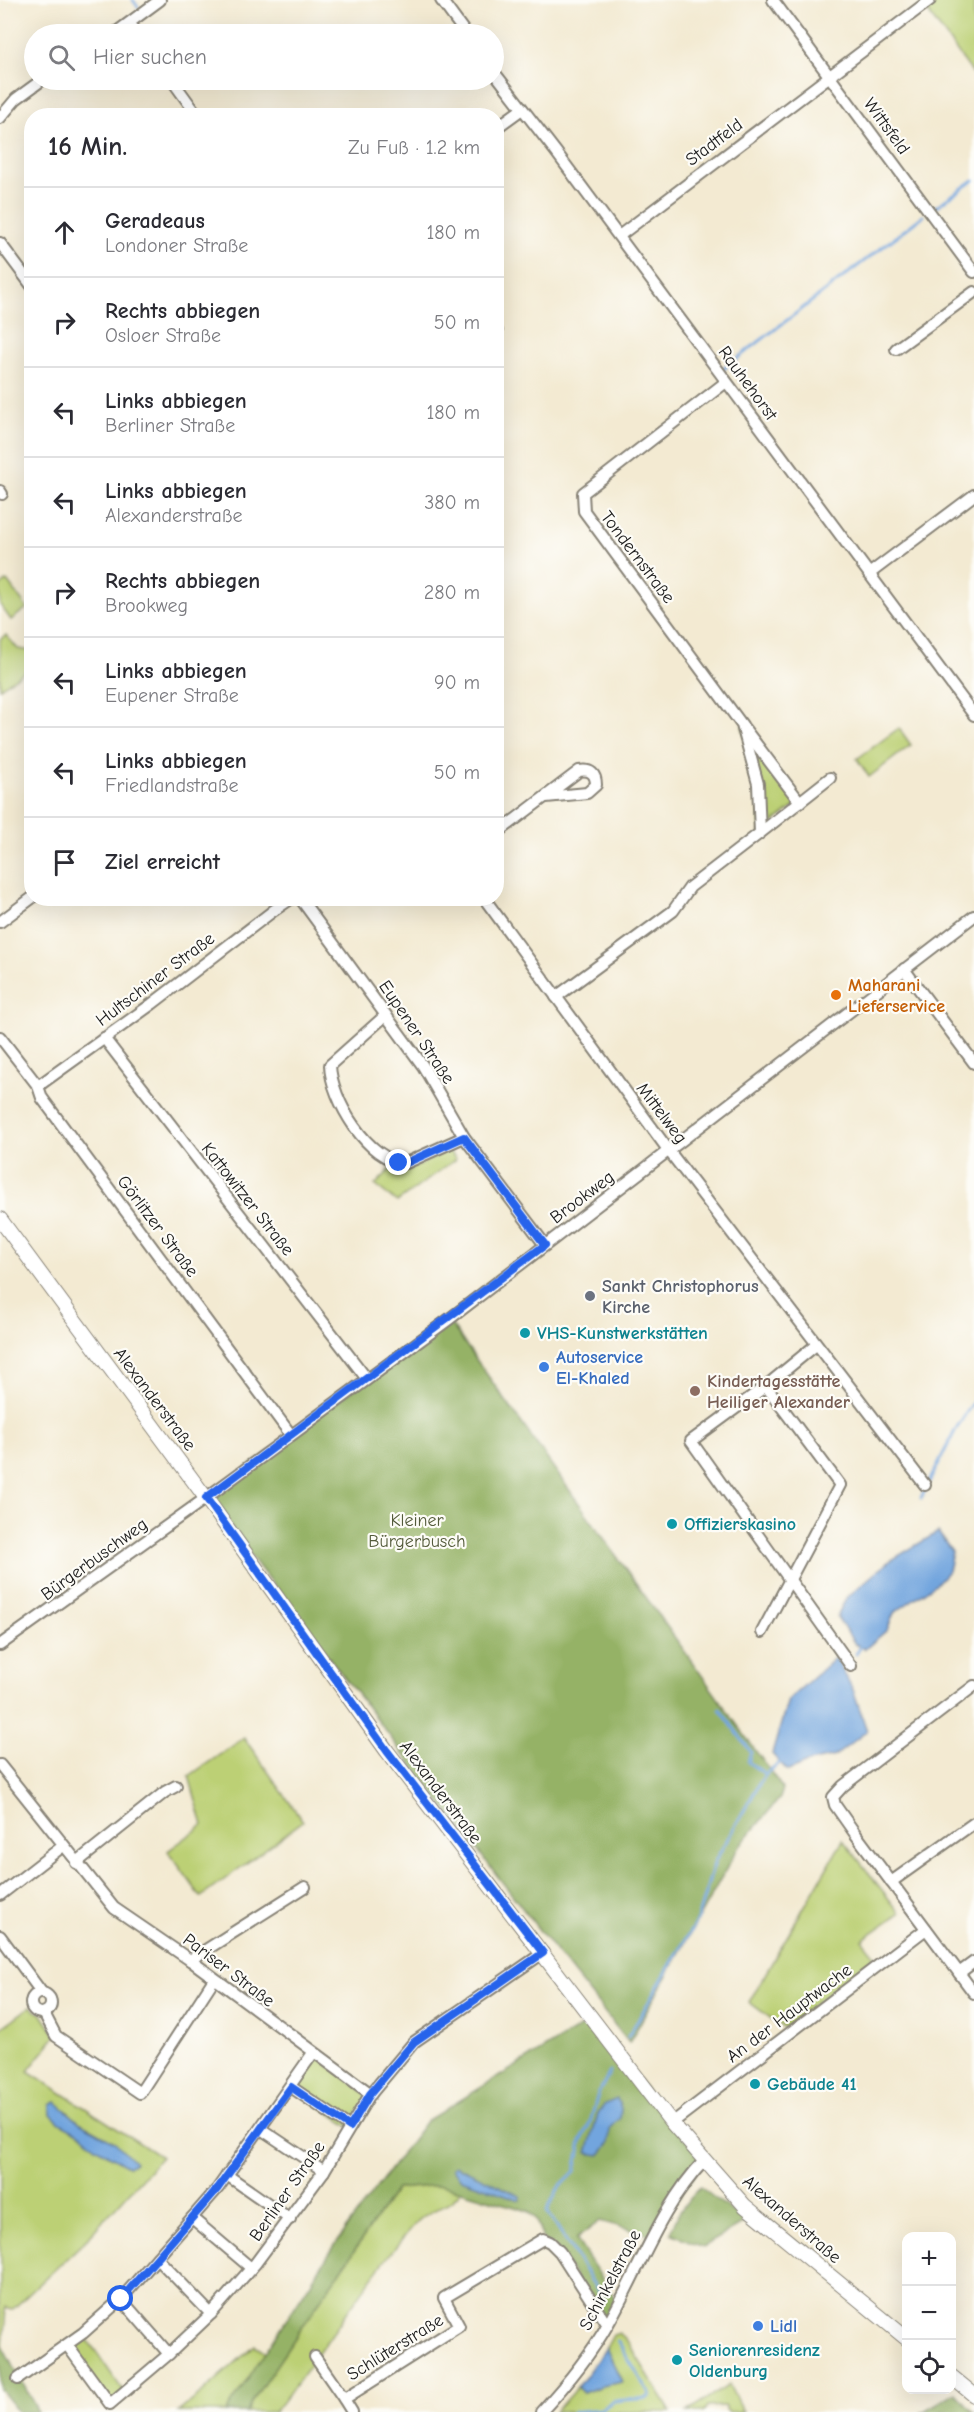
<!DOCTYPE html>
<html lang="de">
<meta charset="utf-8">
<style>
:root{--surface:#fff;--page:#f7f7f7;--text:#2b2b33;--muted:#7c7c81;--line:#e1e1e2}
body{margin:0;font-family:"Comic Neue",sans-serif;background:var(--page);color:var(--text)}
.controls{position:absolute;right:18px;bottom:18px;display:grid;overflow:hidden;border-radius:12px;box-shadow:0 6px 24px #0002}
.controls button{width:54px;height:54px;display:grid;place-items:center;padding:0;border:0;border-bottom:2px solid var(--line);background:var(--surface);color:var(--text);font:30px sans-serif}
.stop{position:absolute;width:18px;height:18px;margin:-14px;border:4px solid #2563eb;border-radius:50%;background:#fff}
.stop.end{background:#2563eb;border-color:#fff;box-shadow:0 2px 6px #0008}
.list{margin:0;padding:0;list-style:none}
h2{display:flex;justify-content:space-between;align-items:center;height:78px;margin:0;padding:0 24px;font-size:26px}
h2 small{font-size:20px;font-weight:400;color:var(--muted)}
.list li{display:grid;grid-template-columns:39px 1fr auto;gap:18px;align-items:center;box-sizing:border-box;height:90px;padding:0 24px;border-top:2px solid var(--line)}
.list b{display:block;font-size:22px;white-space:nowrap}
.list p{margin:0;font-size:20px;white-space:nowrap;color:var(--muted)}
.list em{font-size:20px;font-style:normal;color:var(--muted)}
.icon{flex:none;width:33px;height:33px;fill:none;stroke:currentColor;stroke-width:2;stroke-linecap:round;stroke-linejoin:round}
.map{position:relative;flex:none;width:974px;height:2412px;overflow:hidden}
.search{position:absolute;background:var(--surface);box-shadow:0 6px 24px #0002;left:24px;top:24px;width:480px;height:66px;display:flex;align-items:center;gap:15px;box-sizing:border-box;padding:0 21px;border-radius:33px;color:var(--muted);font-size:22px}
.panel{position:absolute;background:var(--surface);box-shadow:0 6px 24px #0002;left:24px;top:108px;width:480px;height:798px;border-radius:24px}
.map>svg:first-child{display:block}
.green{fill:#bcd074;stroke:#6c7648;stroke-width:1.5;fill-rule:evenodd}
.forest{fill:#95b266;stroke:#586741;stroke-width:1.5}
.water{fill:#72a5de;stroke:#47607d;stroke-width:1.5}
.lines{fill:none;stroke-linecap:round;stroke-linejoin:round}
.stream{stroke:#72a5de;stroke-width:3}
.street-casing{stroke:#888377;stroke-width:14}
.secondary-casing{stroke:#888377;stroke-width:16}
.street{stroke:#fff;stroke-width:10}
.secondary{stroke:#fff;stroke-width:14}
.route{stroke:#2563eb;stroke-width:8}
.food-dot{fill:#e8710a;stroke:#fdfcf7;stroke-width:2}
.worship-dot{fill:#6b7280;stroke:#fdfcf7;stroke-width:2}
.culture-dot{fill:#0f9aa8;stroke:#fdfcf7;stroke-width:2}
.shop-dot{fill:#3f7fe0;stroke:#fdfcf7;stroke-width:2}
.education-dot{fill:#8d6e63;stroke:#fdfcf7;stroke-width:2}
.labels{text-anchor:middle;stroke-width:4.5;stroke-linejoin:round;paint-order:stroke}
.street-label{font-size:18px;fill:#1c1c1c;stroke:#fdfcf7}
.food-label{font-size:18px;font-weight:bold;fill:#c56008;stroke:#fdfcf7;text-anchor:start}
.worship-label{font-size:18px;font-weight:bold;fill:#5b616d;stroke:#fdfcf7;text-anchor:start}
.culture-label{font-size:18px;font-weight:bold;fill:#0d838f;stroke:#fdfcf7;text-anchor:start}
.shop-label{font-size:18px;font-weight:bold;fill:#366cbe;stroke:#fdfcf7;text-anchor:start}
.education-label{font-size:18px;font-weight:bold;fill:#785e54;stroke:#fdfcf7;text-anchor:start}
.park-label{font-size:18px;fill:#545b3b;stroke:#fdfcf7}
</style>
<div class="map">
<svg width="974" height="2412" viewBox="0 0 974 2412">
<rect width="100%" height="100%" fill="#fdfcf7"/>
<filter id="ink" filterUnits="userSpaceOnUse"><feTurbulence type="fractalNoise" baseFrequency=".0167" numOctaves="2"/><feDisplacementMap in="SourceGraphic" scale="12" xChannelSelector="R" yChannelSelector="G"/><feConvolveMatrix kernelMatrix="1 2 1 2 8 2 1 2 1" color-interpolation-filters="sRGB"/></filter>
<filter id="wash" filterUnits="userSpaceOnUse"><feTurbulence type="fractalNoise" baseFrequency=".008" numOctaves="4" result="noise"/><feDisplacementMap in="SourceGraphic" scale="24" xChannelSelector="R" yChannelSelector="G"/><feGaussianBlur stdDeviation="1.35" result="paint"/><feColorMatrix in="noise" values="0 0 0 0 0 0 0 0 0 0 0 0 0 0 0 0 0 1.4 0 .05"/><feComposite in="paint" operator="in"/></filter>
<g filter="url(#wash)">
<rect width="100%" height="100%" fill="#f3ead2"/>
<g class="green">
<path d="M919,0H974V75Z"/>
<path d="M7,581L27,608L11,620L0,605V586Z"/>
<path d="M6,635L18,649L31,651V667L0,688V639Z"/>
<path d="M742,725L800,802L760,833L759,807Z"/>
<path d="M899,728L911,745L869,777L857,759Z"/>
<path d="M448,1150L456,1159L397,1202L375,1185L392,1168L418,1166Z"/>
<path d="M244,1738L303,1821L201,1897L168,1851L203,1825L189,1776Z"/>
<path d="M843,1840L900,1913L862,1940L875,1956L784,2028L749,2002Z"/>
<path d="M31,2006L35,2011L41,2013L56,2036L28,2071L161,2157L84,2242L12,2310L6,2308L3,2346L0,2345V2029ZM66,2110L79,2122L115,2142L128,2166L97,2148L83,2135L60,2123L51,2114Z"/>
<path d="M313,2053L369,2096L350,2127L291,2087Z"/>
<path d="M441,2185L461,2190C451,2207 430,2208 417,2222C364,2281 324,2351 274,2412H247L252,2401L396,2189Z"/>
<path d="M83,2333L124,2392L110,2404L67,2345Z"/>
<path d="M619,2333L626,2339L671,2412H555L577,2387L583,2393L601,2386L622,2382L606,2348L613,2335Z"/>
<path d="M255,2345L266,2352L226,2412H178L203,2392Z"/>
<path d="M729,2385L743,2412H728L724,2406L707,2407L704,2412H687Z"/>
</g>
<g class="forest">
<path d="M448,1320L783,1789L780,1798L738,1848L629,2043L550,1944L206,1498Z"/>
<path d="M590,2021L704,2161L653,2236L600,2221L576,2239L619,2304L607,2325L558,2251L543,2239L535,2218L528,2211L441,2185L396,2189L252,2401L247,2412H226L345,2230L426,2121Z"/>
<path d="M700,2187L746,2222L703,2247L671,2233C675,2215 687,2200 700,2187Z"/>
<path d="M0,2345L3,2346L38,2412H18L0,2390Z"/>
<path d="M956,2392L974,2412H922Z"/>
</g>
<g class="water">
<path d="M938,1532L952,1552L948,1571L937,1583L894,1613L887,1630L865,1649L855,1644L837,1617L846,1598L888,1562Z"/>
<path d="M836,1657L854,1692L867,1731L835,1756L809,1762L788,1771L772,1754L788,1700Z"/>
<path d="M617,2099L621,2108L620,2118L610,2129L609,2143L600,2155L587,2153L598,2113L605,2104Z"/>
<path d="M56,2102L79,2122L115,2142L135,2162L128,2166L97,2148L83,2135L60,2123L51,2114L50,2105Z"/>
<path d="M455,2165L520,2196V2200L461,2179L452,2168Z"/>
<path d="M606,2348L622,2382L601,2386L583,2393L577,2387Z"/>
</g>
<g class="lines">
<g class="stream">
<path d="M133,0L138,7"/>
<path d="M934,208L974,180"/>
<path d="M722,370L923,216"/>
<path d="M921,1498L957,1427L974,1401"/>
<path d="M856,1654L862,1645"/>
<path d="M720,1709L751,1752L748,1762L765,1774"/>
<path d="M628,2037L697,1920L715,1861L765,1774L782,1761"/>
<path d="M603,2299L547,2211L559,2187L575,2171L581,2142L590,2123L598,2094L610,2072"/>
<path d="M572,2412L601,2409L614,2401L648,2398L650,2394L617,2341"/>
</g>
</g>
</g>
<g filter="url(#ink)">
<g class="lines">
<g class="street-casing">
<g id="street">
<path d="M441,0L466,34"/>
<path d="M773,0L974,272"/>
<path d="M130,24L138,34"/>
<path d="M114,34L160,0"/>
<path d="M494,72L556,152L974,715"/>
<path d="M172,80L198,116"/>
<path d="M0,118L16,99L42,80"/>
<path d="M496,128L522,109"/>
<path d="M619,236L930,0"/>
<path d="M0,243L32,286"/>
<path d="M496,331H497"/>
<path d="M896,349L974,292"/>
<path d="M0,491L2,494"/>
<path d="M869,574L974,495"/>
<path d="M744,728L800,802"/>
<path d="M760,833L830,778"/>
<path d="M496,834L579,771C591,769 596,774 596,785L587,793L546,797"/>
<path d="M300,898L423,1066L464,1137L545,1245"/>
<path d="M484,898L669,1151L925,1485"/>
<path d="M0,922L32,898"/>
<path d="M904,969L974,1063"/>
<path d="M556,997L673,911L690,887L760,833L758,784L742,725L584,511L583,493L726,382"/>
<path d="M386,1015L330,1065C331,1099 368,1162 406,1163L464,1137"/>
<path d="M0,1037L38,1086L42,1098L291,1435"/>
<path d="M104,1038L367,1379"/>
<path d="M38,1086L152,1004L273,911L292,898"/>
<path d="M816,1345L766,1386L691,1441L851,1666"/>
<path d="M762,1632L840,1485L766,1386"/>
<path d="M0,1645L206,1498L448,1320L974,916"/>
<path d="M974,1686L843,1786L833,1797L835,1805L854,1832L974,1993"/>
<path d="M0,1765L114,1908L190,1960L371,2094"/>
<path d="M76,1863L165,1792L176,1786"/>
<path d="M891,1882L974,1823"/>
<path d="M0,1895L63,1846"/>
<path d="M0,1936L42,1993"/>
<path d="M190,1960L305,1887"/>
<path d="M959,1973L974,1962"/>
<circle cx="41" cy="2003" r="10"/>
<path d="M44,2013L56,2036L140,2093L214,1979"/>
<path d="M291,2087L350,2127"/>
<path d="M672,2123L926,1929"/>
<path d="M261,2129L324,2171"/>
<path d="M227,2175L290,2219"/>
<path d="M192,2218L251,2268"/>
<path d="M157,2258L211,2314"/>
<path d="M121,2299L169,2354"/>
<path d="M67,2345L110,2404L169,2354L211,2314L255,2264L324,2171L369,2096L414,2042L543,1953"/>
<path d="M315,2357L344,2399"/>
<path d="M18,2379L83,2333L121,2299L218,2188L313,2053"/>
<path d="M352,2412L344,2399L459,2326L444,2298L543,2239L550,2242L560,2252L607,2325"/>
<path d="M541,2412C566,2385 590,2356 608,2324C638,2272 662,2204 704,2161"/>
</g>
</g>
<g class="secondary-casing">
<g id="secondary">
<path d="M0,1219L206,1498L387,1751L672,2123L745,2206L906,2338"/>
<path d="M952,2377L974,2395"/>
</g>
</g>
<use href="#street" class="street"/>
<use href="#secondary" class="secondary"/>
</g>
</g>
<g class="lines" filter="url(#ink)">
<path class="route" d="M121,2299L218,2188L291,2087L350,2127L370,2094L414,2042L543,1953L387,1751L206,1498L545,1245L464,1137L406,1163H399"/>
</g>
<circle class="food-dot" cx="836" cy="995" r="6"/>
<circle class="worship-dot" cx="590" cy="1296" r="6"/>
<g class="culture-dot">
<circle cx="525" cy="1333" r="6"/>
<circle cx="672" cy="1524" r="6"/>
<circle cx="755" cy="2084" r="6"/>
<circle cx="677" cy="2360" r="6"/>
</g>
<g class="shop-dot">
<circle cx="544" cy="1367" r="6"/>
<circle cx="758" cy="2326" r="6"/>
</g>
<circle class="education-dot" cx="695" cy="1391" r="6"/>
<g class="labels">
<g class="street-label">
<text transform="translate(887 126) rotate(54)" y="6">Wittsfeld</text>
<text transform="translate(714 142) rotate(-37)" y="6">Stadtfeld</text>
<text transform="translate(748 383) rotate(54)" y="6">Rauhehorst</text>
<text transform="translate(638 557) rotate(53)" y="6">Tondernstraße</text>
<text transform="translate(155 979) rotate(-37)" y="6">Hultschiner Straße</text>
<text transform="translate(417 1032) rotate(56)" y="6">Eupener Straße</text>
<text transform="translate(662 1113) rotate(53)" y="6">Mittelweg</text>
<text transform="translate(582 1197) rotate(-37)" y="6">Brookweg</text>
<text transform="translate(248 1199) rotate(52)" y="6">Kattowitzer Straße</text>
<text transform="translate(158 1226) rotate(53)" y="6">Görlitzer Straße</text>
<text transform="translate(155 1399) rotate(53)" y="6">Alexanderstraße</text>
<text transform="translate(94 1559) rotate(-36)" y="6">Bürgerbuschweg</text>
<text transform="translate(441 1792) rotate(53)" y="6">Alexanderstraße</text>
<text transform="translate(229 1970) rotate(37)" y="6">Pariser Straße</text>
<text transform="translate(789 2013) rotate(-37)" y="6">An der Hauptwache</text>
<text transform="translate(287 2191) rotate(-55)" y="6">Berliner Straße</text>
<text transform="translate(792 2219) rotate(41)" y="6">Alexanderstraße</text>
<text transform="translate(610 2280) rotate(-62)" y="6">Schinkelstraße</text>
<text transform="translate(395 2347) rotate(-32)" y="6">Schlüterstraße</text>
</g>
<g class="food-label">
<text x="848" y="991">Maharani<tspan x="848" dy="21">Lieferservice</tspan></text>
</g>
<g class="worship-label">
<text x="602" y="1292">Sankt Christophorus<tspan x="602" dy="21">Kirche</tspan></text>
</g>
<g class="culture-label">
<text x="537" y="1339">VHS-Kunstwerkstätten</text>
<text x="684" y="1530">Offizierskasino</text>
<text x="767" y="2090">Gebäude 41</text>
<text x="689" y="2356">Seniorenresidenz<tspan x="689" dy="21">Oldenburg</tspan></text>
</g>
<g class="shop-label">
<text x="556" y="1363">Autoservice<tspan x="556" dy="21">El-Khaled</tspan></text>
<text x="770" y="2332">Lidl</text>
</g>
<g class="education-label">
<text x="707" y="1387">Kindertagesstätte<tspan x="707" dy="21">Heiliger Alexander</tspan></text>
</g>
<g class="park-label">
<text x="417" y="1526">Kleiner<tspan x="417" dy="21">Bürgerbusch</tspan></text>
</g>
</g>
</svg>
<div class="controls">
<button>+</button>
<button>−</button>
<button><svg class="icon" aria-label="locate" viewBox="0 0 24 24"><circle cx="12" cy="12" r="6"/><path d="M12 2v4M12 18v4M2 12h4M18 12h4"/></svg></button>
</div>
<div class="stop" style="left:121px;top:2299px"></div>
<div class="stop end" style="left:399px;top:1163px"></div>
<div class="search"><svg class="icon" aria-label="search" viewBox="0 0 24 24"><circle cx="10" cy="10" r="6"/><path d="M15 15l6 6"/></svg>Hier suchen</div>
<section class="panel">
<h2>16 Min.<small>Zu Fuß · 1.2 km</small></h2>
<ul class="list">
<li><svg class="icon" aria-label="ahead" viewBox="0 0 24 24"><path d="M12 20V5M6 11l6-6 6 6"/></svg><div><b>Geradeaus</b><p>Londoner Straße</p></div><em>180 m</em></li>
<li><svg class="icon" aria-label="right" viewBox="0 0 24 24"><path d="M7 20v-9h11M14 6l5 5-5 5"/></svg><div><b>Rechts abbiegen</b><p>Osloer Straße</p></div><em>50 m</em></li>
<li><svg class="icon" aria-label="left" viewBox="0 0 24 24"><path d="M17 20v-9H6M10 6l-5 5 5 5"/></svg><div><b>Links abbiegen</b><p>Berliner Straße</p></div><em>180 m</em></li>
<li><svg class="icon" aria-label="left" viewBox="0 0 24 24"><path d="M17 20v-9H6M10 6l-5 5 5 5"/></svg><div><b>Links abbiegen</b><p>Alexanderstraße</p></div><em>380 m</em></li>
<li><svg class="icon" aria-label="right" viewBox="0 0 24 24"><path d="M7 20v-9h11M14 6l5 5-5 5"/></svg><div><b>Rechts abbiegen</b><p>Brookweg</p></div><em>280 m</em></li>
<li><svg class="icon" aria-label="left" viewBox="0 0 24 24"><path d="M17 20v-9H6M10 6l-5 5 5 5"/></svg><div><b>Links abbiegen</b><p>Eupener Straße</p></div><em>90 m</em></li>
<li><svg class="icon" aria-label="left" viewBox="0 0 24 24"><path d="M17 20v-9H6M10 6l-5 5 5 5"/></svg><div><b>Links abbiegen</b><p>Friedlandstraße</p></div><em>50 m</em></li>
<li><svg class="icon" aria-label="arrive" viewBox="0 0 24 24"><path d="M6 21V4h12l-3 4 3 4H6"/></svg><div><b>Ziel erreicht</b></div></li>
</ul>
</section>
</div>
